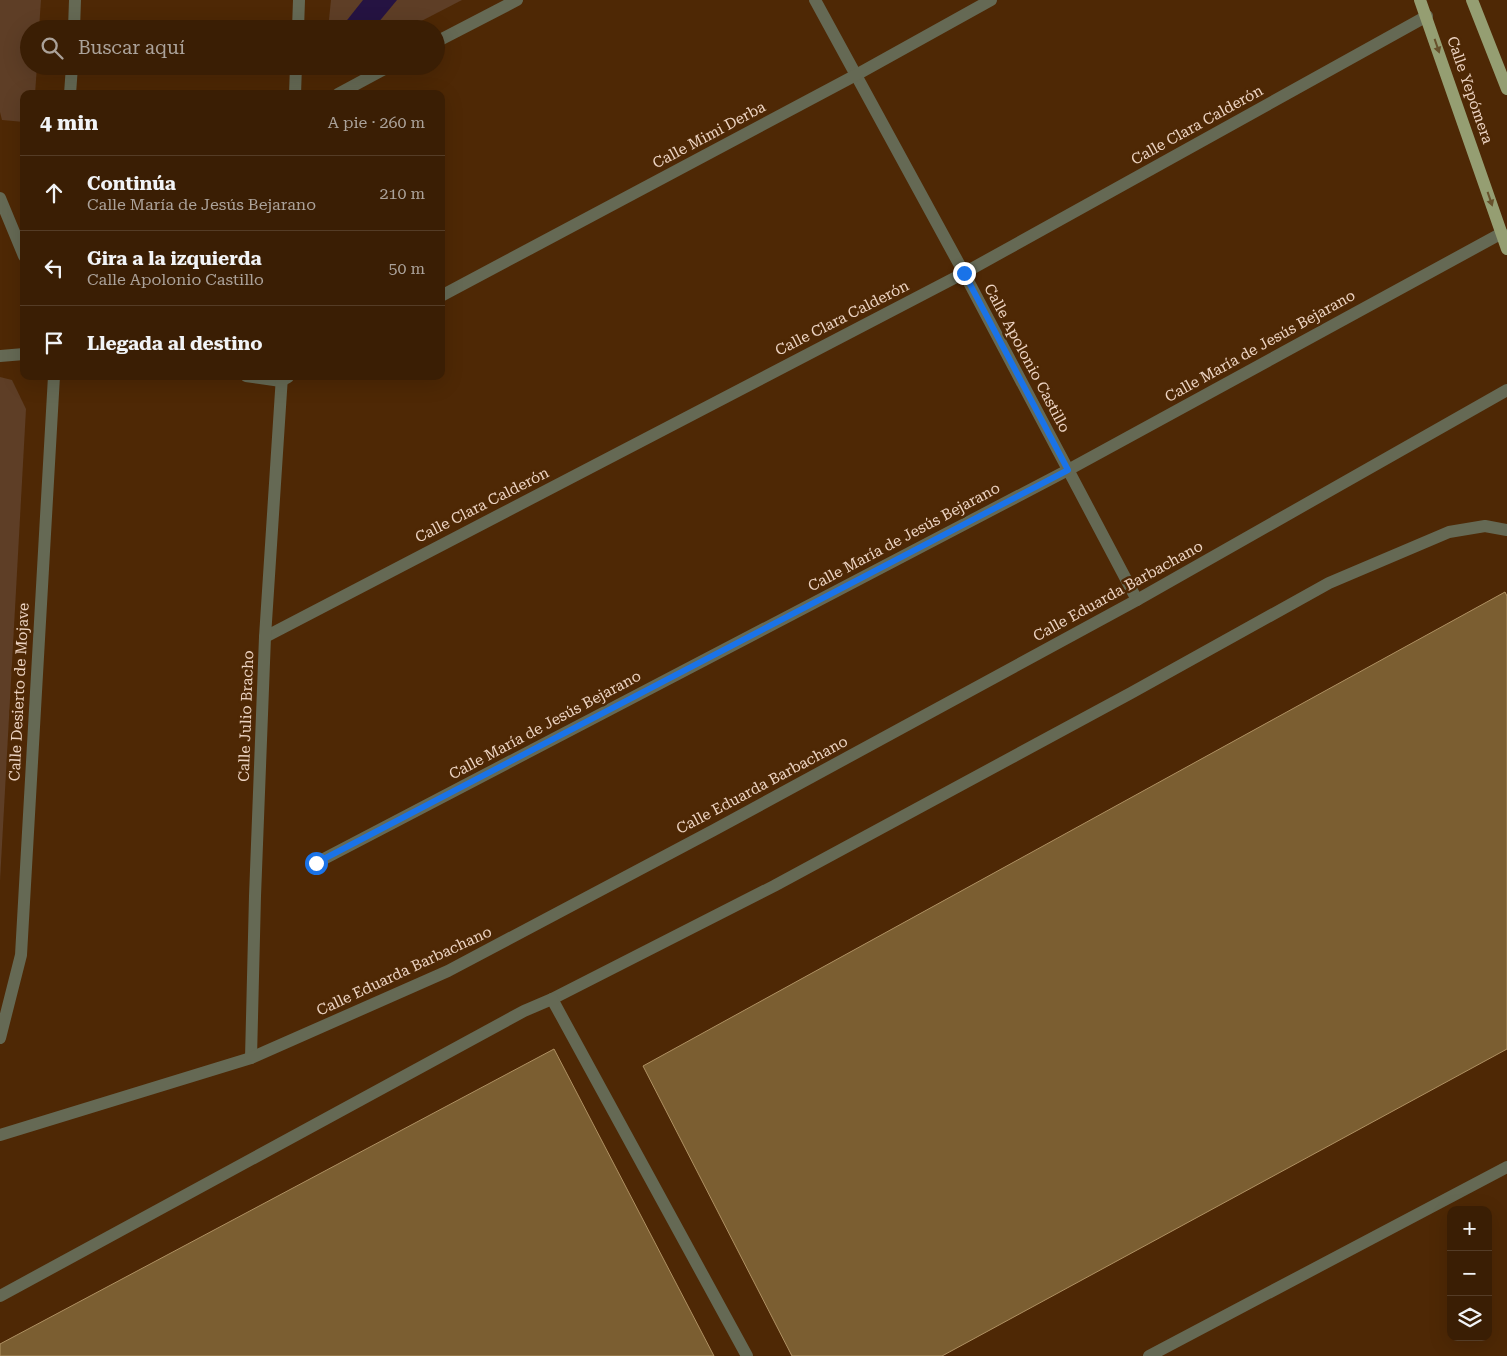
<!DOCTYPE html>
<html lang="es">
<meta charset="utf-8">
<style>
:root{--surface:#3a1e04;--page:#452b13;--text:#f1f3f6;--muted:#aba29a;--line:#543c26}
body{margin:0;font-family:"Roboto Serif",serif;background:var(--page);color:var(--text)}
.controls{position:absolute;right:15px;bottom:15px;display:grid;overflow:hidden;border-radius:10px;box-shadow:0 5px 20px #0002}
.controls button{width:45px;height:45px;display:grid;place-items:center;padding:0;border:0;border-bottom:1px solid var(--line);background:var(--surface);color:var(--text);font:25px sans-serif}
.stop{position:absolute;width:15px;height:15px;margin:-11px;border:4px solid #1a73e8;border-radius:50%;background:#fff}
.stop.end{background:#1a73e8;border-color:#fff;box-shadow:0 1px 5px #0008}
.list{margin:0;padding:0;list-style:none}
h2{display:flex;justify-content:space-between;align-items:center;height:65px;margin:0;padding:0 20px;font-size:21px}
h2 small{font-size:16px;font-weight:400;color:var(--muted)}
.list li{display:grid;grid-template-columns:32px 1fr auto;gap:15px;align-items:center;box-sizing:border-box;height:75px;padding:0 20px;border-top:1px solid var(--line)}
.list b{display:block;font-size:19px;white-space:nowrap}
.list p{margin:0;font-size:16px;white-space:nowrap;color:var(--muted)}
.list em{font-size:16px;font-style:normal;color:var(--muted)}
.icon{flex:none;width:28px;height:28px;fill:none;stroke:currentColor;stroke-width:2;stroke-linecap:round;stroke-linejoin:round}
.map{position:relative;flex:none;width:1507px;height:1356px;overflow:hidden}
.search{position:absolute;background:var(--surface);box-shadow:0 5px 20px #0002;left:20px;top:20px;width:425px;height:55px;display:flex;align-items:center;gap:12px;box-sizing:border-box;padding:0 18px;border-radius:28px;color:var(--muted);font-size:19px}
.panel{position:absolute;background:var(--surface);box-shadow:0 5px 20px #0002;left:20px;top:90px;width:425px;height:290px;border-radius:10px}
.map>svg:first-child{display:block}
.green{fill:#5e3e26}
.water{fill:#251342}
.building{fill:#7b5e31;stroke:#af9163}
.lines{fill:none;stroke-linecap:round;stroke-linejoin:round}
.minor{stroke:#656954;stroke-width:12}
.major{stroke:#959e72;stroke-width:12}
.oneway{fill:#67512b}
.route{stroke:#1a73e8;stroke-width:6}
.labels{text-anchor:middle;stroke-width:5;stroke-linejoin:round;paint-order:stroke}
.street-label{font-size:15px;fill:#edd4c3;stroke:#4e2805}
</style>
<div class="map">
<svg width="1507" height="1356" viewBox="0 0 1507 1356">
<rect width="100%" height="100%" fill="#4e2805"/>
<g class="green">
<path d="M0,0H41L39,29H29V66H37L35,94H24V122L2,120L0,112Z"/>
<path d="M331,0H462L406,29H328Z"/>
<path d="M0,377L12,380L26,409L0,881Z"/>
</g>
<path class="water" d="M363,0H397L373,29H340Z"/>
<g class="building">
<path d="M1505,592L1507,596V1049L942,1356H792L643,1066Z"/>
<path d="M554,1049L714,1356H0V1344Z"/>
</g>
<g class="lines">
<g class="minor">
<path d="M815,0L964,273L1137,600"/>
<path d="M74,29L75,0"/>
<path d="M298,29L299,0"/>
<path d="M436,42L517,0"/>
<path d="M70,94L72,66"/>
<path d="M295,94L296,66"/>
<path d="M338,94L390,66"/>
<path d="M0,198L24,256"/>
<path d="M441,296L856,75L991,0"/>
<path d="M0,356L24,354"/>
<path d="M246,376L281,381L288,377"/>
<path d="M265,637L964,273L1427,16"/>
<path d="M316,863L1068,470L1502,233"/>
<path d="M552,999L774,886L1131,693L1329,583L1449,532L1485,526L1507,530"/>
<path d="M0,1038L21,955L54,376"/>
<path d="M251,1058L255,896L265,637L282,376"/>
<path d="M0,1135L251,1058L448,971L714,830L1137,600L1507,390"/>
<path d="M0,1296L524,1011L552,999L747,1356"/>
<path d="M1149,1356L1507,1167"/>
</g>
<g class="major">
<path d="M1420,0L1507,249"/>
<path d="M1472,0L1507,89"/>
</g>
</g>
<defs><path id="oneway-solid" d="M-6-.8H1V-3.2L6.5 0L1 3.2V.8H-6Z" transform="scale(1.25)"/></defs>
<g class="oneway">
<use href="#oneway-solid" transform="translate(1437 46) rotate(71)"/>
<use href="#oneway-solid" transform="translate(1490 199) rotate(71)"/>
</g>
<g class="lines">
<path class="route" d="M316,863L1068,470L964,273"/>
</g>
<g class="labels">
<g class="street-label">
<text transform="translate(1470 90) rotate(71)" y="5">Calle Yepómera</text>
<text transform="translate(1197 125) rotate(-29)" y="5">Calle Clara Calderón</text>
<text transform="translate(709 135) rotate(-28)" y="5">Calle Mimi Derba</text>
<text transform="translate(842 318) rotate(-27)" y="5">Calle Clara Calderón</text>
<text transform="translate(1260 346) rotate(-29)" y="5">Calle María de Jesús Bejarano</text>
<text transform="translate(1027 358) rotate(62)" y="5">Calle Apolonio Castillo</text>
<text transform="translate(482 505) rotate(-27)" y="5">Calle Clara Calderón</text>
<text transform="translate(904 537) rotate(-28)" y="5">Calle María de Jesús Bejarano</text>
<text transform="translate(1118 591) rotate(-29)" y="5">Calle Eduarda Barbachano</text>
<text transform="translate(19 692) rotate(-87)" y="5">Calle Desierto de Mojave</text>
<text transform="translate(246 716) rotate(-88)" y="5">Calle Julio Bracho</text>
<text transform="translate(545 725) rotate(-28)" y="5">Calle María de Jesús Bejarano</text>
<text transform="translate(762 785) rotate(-28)" y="5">Calle Eduarda Barbachano</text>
<text transform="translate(404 971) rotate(-25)" y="5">Calle Eduarda Barbachano</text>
</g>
</g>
</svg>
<div class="controls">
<button>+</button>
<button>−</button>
<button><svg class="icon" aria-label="layers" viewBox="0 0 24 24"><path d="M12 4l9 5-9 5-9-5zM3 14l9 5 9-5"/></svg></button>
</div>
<div class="stop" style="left:316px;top:863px"></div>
<div class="stop end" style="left:964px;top:273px"></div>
<div class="search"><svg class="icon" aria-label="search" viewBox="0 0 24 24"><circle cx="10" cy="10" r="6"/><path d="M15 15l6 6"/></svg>Buscar aquí</div>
<section class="panel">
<h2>4 min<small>A pie · 260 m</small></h2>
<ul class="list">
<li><svg class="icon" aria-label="ahead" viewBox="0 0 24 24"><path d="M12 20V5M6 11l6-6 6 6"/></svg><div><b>Continúa</b><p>Calle María de Jesús Bejarano</p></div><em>210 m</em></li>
<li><svg class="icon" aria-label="left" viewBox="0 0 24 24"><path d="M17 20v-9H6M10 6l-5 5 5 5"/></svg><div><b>Gira a la izquierda</b><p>Calle Apolonio Castillo</p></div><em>50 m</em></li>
<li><svg class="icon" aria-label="arrive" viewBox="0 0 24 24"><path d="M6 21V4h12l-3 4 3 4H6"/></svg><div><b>Llegada al destino</b></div></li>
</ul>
</section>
</div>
